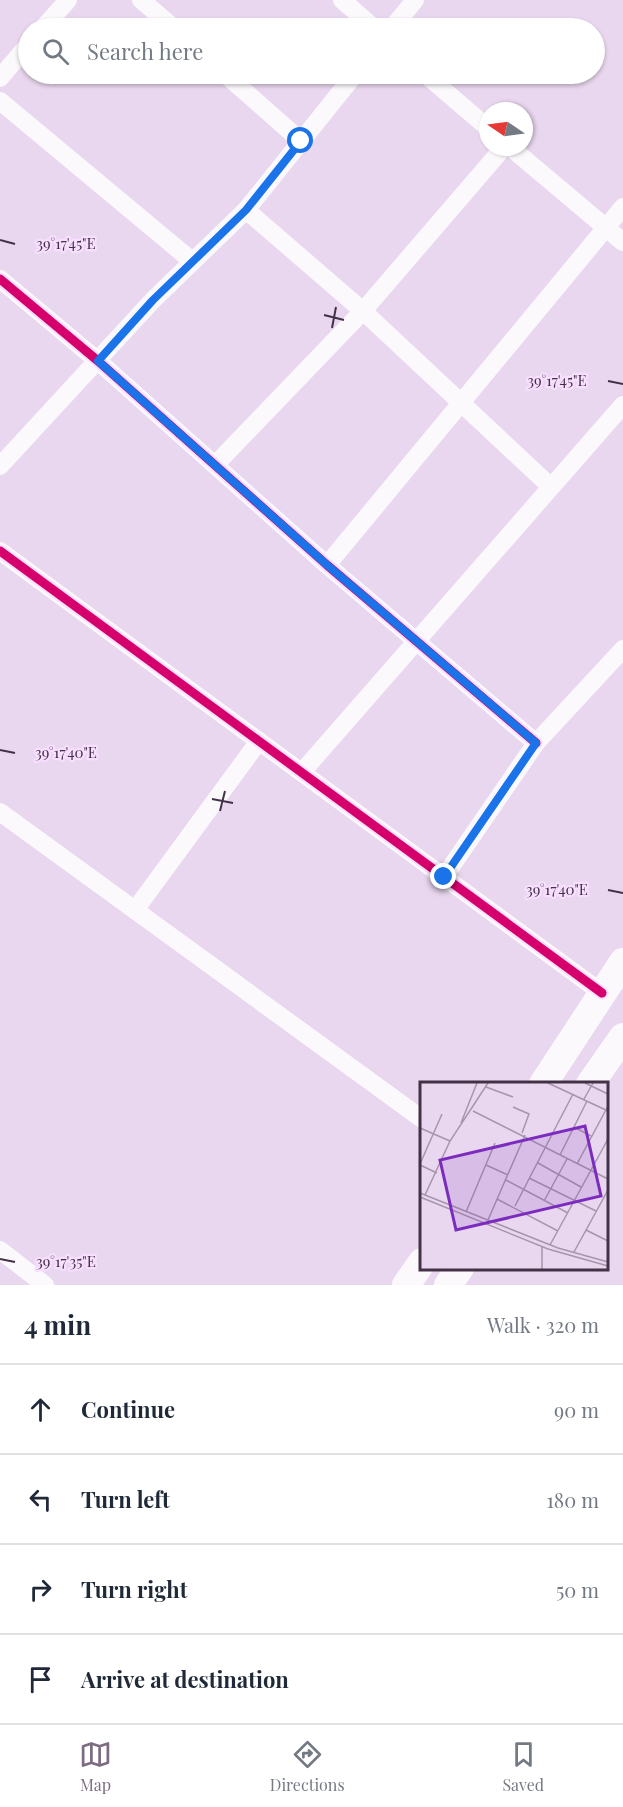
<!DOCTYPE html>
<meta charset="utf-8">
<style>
:root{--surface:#fff;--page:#f6f6f7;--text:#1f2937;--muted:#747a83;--line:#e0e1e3;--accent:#7d6c82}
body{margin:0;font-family:"Playfair Display",serif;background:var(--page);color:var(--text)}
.compass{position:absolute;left:479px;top:102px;width:54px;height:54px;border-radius:50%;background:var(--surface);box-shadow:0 2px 4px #0004;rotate:283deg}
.stop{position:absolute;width:18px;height:18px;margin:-14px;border:4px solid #1a73e8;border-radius:50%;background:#fff}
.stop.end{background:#1a73e8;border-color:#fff;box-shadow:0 2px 6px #0008}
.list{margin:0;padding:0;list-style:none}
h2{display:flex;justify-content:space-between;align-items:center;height:78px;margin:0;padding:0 24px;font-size:26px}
h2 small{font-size:20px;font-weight:400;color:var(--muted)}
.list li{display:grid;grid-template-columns:39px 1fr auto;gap:18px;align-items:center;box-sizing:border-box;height:90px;padding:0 24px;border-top:2px solid var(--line)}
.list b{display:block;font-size:22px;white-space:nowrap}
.list em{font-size:20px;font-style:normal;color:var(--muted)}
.icon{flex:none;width:33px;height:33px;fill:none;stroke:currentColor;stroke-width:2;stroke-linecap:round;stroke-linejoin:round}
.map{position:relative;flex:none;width:623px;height:1285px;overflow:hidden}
.search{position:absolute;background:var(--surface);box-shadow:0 2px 4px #0004;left:18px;right:18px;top:18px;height:66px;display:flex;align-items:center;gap:15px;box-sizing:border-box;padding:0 21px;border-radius:33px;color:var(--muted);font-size:22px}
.sheet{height:438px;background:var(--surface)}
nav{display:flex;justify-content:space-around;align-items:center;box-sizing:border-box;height:84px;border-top:2px solid var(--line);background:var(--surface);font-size:16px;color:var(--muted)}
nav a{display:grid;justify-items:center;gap:3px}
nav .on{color:var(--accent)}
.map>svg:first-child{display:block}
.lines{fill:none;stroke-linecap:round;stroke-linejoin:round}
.minor{stroke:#fcf9fd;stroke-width:18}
.primary{stroke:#fcf9fd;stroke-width:28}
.cycleway-casing{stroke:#f8deff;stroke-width:13}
.cycleway{stroke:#d6006c;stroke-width:9}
.route{stroke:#1a73e8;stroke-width:8}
.ticks{fill:none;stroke:#433247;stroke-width:2}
.inset-road{fill:none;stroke:#a795ac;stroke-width:1.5}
.view{fill:#7b2cbf;fill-opacity:0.15;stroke:#7b2cbf;stroke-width:3}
.inset-edge{fill:none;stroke:#433247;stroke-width:3}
.ticks-label{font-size:15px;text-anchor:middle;fill:#433247;stroke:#f8deff;stroke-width:4.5;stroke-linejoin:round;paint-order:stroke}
</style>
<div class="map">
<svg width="623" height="1285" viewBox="0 0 623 1285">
<rect width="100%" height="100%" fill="#e9d7ef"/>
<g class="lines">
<g class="minor">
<path d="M141,0L174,28"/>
<path d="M342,0L374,28"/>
<path d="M43,28L68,0"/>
<path d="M392,28L415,0"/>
<path d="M225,74L301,141"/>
<path d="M425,74L488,128"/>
<path d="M0,78L28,45"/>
<path d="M0,101L192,261"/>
<path d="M510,147L623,242"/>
<path d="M246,210L363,311L551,487"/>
<path d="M0,279L98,361L327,565L536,743"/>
<path d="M215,465L363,311L504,147"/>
<path d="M0,466L153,300L246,210L355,74"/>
<path d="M0,551L602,993"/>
<path d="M327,565L623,207"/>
<path d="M302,772L623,405"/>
<path d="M0,812L422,1119"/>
<path d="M444,877L536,743L623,649"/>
<path d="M135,910L259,741"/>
<path d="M0,1250L45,1285"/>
</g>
<g class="primary">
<path d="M543,1084L623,962"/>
<path d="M590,1084L623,1037"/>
<path d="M406,1285L422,1262"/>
<path d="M448,1285L460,1268"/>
</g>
<g class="cycleway-casing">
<g id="cycleway">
<path d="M0,279L98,361L327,565L536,743"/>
<path d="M0,551L602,993"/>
</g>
</g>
<use href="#cycleway" class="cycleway"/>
</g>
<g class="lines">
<path class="route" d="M301,141L246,210L153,300L98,361L327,565L536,743L444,877"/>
</g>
<path class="ticks" d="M0,240L15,244M324,315L344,320M332,328L336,307M608,381L623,384M0,750L15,753M212,799L233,803M220,811L225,791M608,890L623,893M0,1259L15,1262"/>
<g transform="translate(420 1082)">
<rect width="188" height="188" fill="#e9d7ef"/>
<path class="inset-road" d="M128,1L188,29M165,1L188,12M66,5L93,15M164,17L173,1M93,25L109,32L102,51M53,29L188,97M41,41L57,1M154,45L171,54M0,46L30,59M140,73L167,19M118,81L161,105M0,82L22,32M157,82L188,24M0,83L17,91M66,83L88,93M109,96L176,129M86,98L148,131M0,111L138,166L188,180M5,113L30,59L68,1M0,115L128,167L188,184M77,117L138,149M124,119L147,77M95,124L153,12M46,130L75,61M68,138L105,53M166,148L188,159M130,163L188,57M154,170L188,108M122,187V165"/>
<path class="view" d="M165,44L181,114L36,148L20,78Z"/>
<rect width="188" height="188" class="inset-edge"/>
</g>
<g class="ticks-label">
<text x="66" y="249">39°17'45"E</text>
<text x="557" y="386">39°17'45"E</text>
<text x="66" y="758">39°17'40"E</text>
<text x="557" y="895">39°17'40"E</text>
<text x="66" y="1267">39°17'35"E</text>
</g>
</svg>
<svg class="compass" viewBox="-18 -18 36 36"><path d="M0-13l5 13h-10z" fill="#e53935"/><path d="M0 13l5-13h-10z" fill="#747a83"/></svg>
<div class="stop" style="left:301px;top:141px"></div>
<div class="stop end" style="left:444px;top:877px"></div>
<div class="search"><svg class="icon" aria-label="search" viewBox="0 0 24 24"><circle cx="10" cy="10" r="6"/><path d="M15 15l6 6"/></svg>Search here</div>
</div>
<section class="sheet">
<h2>4 min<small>Walk · 320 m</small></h2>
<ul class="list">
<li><svg class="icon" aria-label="ahead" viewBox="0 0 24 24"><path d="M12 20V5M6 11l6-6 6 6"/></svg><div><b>Continue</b></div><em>90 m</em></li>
<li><svg class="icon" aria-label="left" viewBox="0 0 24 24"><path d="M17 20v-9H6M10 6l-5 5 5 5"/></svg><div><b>Turn left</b></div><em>180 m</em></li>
<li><svg class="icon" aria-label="right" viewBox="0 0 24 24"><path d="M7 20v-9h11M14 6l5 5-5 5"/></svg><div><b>Turn right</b></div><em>50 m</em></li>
<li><svg class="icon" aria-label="arrive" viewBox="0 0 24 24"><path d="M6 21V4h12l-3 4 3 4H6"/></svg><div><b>Arrive at destination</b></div></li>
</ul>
</section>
<nav>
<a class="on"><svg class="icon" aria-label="map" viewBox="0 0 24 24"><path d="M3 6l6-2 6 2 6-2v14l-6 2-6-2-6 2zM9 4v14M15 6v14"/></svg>Map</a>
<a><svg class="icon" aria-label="directions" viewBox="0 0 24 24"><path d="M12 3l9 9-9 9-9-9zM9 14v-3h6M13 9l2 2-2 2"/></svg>Directions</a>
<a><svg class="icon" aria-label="saved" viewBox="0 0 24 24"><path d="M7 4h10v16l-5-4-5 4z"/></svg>Saved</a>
</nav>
